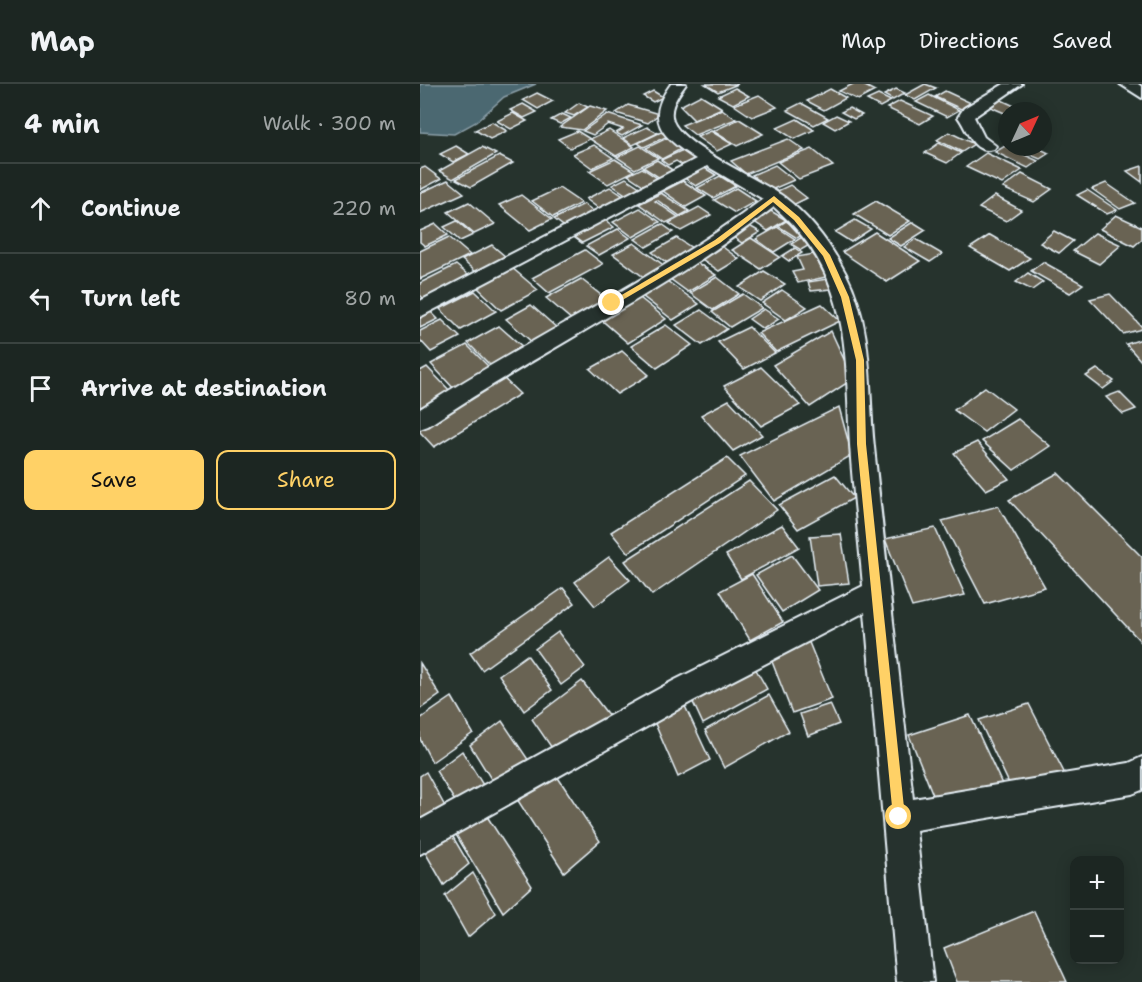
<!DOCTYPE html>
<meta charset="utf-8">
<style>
:root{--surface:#1c2622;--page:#252e2a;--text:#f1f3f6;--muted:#a0a5a5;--line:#3a4340;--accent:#ffd166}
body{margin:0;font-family:"Shantell Sans",sans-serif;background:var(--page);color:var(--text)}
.controls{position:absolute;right:18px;bottom:18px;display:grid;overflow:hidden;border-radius:12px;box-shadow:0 3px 15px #0003}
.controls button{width:54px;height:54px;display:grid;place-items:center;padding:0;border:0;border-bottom:2px solid var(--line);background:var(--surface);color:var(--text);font:30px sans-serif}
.compass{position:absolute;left:578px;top:18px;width:54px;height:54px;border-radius:50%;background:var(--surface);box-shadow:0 3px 15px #0003;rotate:46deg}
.stop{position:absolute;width:18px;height:18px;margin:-14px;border:4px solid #ffd166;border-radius:50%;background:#fff}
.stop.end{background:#ffd166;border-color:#fff;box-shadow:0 2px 6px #0008}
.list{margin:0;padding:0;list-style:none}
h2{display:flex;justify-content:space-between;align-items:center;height:78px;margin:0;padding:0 24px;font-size:26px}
h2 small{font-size:20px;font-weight:400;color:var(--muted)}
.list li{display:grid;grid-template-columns:39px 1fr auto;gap:18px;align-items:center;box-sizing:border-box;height:90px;padding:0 24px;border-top:2px solid var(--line)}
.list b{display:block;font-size:22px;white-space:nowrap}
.list em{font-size:20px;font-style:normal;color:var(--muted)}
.actions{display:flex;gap:12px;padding:18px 24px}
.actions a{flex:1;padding:14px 0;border:2px solid var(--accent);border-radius:12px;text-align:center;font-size:21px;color:var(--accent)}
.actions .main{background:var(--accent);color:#111}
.icon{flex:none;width:33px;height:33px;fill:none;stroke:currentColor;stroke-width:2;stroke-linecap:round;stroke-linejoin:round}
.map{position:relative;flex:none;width:722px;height:898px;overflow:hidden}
header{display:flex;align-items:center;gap:36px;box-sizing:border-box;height:84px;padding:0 30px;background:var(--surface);border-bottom:2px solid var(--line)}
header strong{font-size:28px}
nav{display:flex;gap:33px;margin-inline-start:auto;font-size:21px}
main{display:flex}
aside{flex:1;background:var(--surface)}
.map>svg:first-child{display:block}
.water{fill:#4b6771;stroke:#8a9ea7;stroke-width:1.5}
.building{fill:#696452;stroke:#e8f1f8;stroke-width:1.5}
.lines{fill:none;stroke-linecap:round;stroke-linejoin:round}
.minor-casing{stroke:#e8f1f8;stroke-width:4}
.minor{fill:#26332d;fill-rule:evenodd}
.route{fill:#ffd166}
</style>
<header>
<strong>Map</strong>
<nav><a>Map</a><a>Directions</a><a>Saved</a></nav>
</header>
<main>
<aside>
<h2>4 min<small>Walk · 300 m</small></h2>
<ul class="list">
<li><svg class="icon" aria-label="ahead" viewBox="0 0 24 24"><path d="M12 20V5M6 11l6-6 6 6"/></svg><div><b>Continue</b></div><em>220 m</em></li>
<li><svg class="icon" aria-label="left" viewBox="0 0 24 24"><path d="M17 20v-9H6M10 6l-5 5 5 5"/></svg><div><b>Turn left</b></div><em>80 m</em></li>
<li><svg class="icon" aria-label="arrive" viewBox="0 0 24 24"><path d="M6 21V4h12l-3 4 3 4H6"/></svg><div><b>Arrive at destination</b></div></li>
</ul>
<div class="actions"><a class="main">Save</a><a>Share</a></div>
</aside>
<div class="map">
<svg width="722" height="898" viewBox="0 0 722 898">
<rect width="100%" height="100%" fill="#26332d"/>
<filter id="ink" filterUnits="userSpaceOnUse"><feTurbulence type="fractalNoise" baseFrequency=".0167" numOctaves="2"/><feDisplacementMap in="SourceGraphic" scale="12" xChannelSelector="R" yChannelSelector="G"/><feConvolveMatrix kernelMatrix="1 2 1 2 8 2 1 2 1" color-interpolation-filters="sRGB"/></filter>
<g filter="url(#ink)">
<path class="water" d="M0,0H116L84,13L56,38L34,50L0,48Z"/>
<g class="building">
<path d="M285,0H318L298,8Z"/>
<path d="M433,0H441L455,7L438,16L419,7Z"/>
<path d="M505,0L516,4L495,16L485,11Z"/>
<path d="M315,4L329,12L313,20L298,12Z"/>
<path d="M410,5L426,14L404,26L387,17Z"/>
<path d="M476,5L485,9L473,16L464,11Z"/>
<path d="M233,7L243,13L233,18L223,12Z"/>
<path d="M525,7L551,19L541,25L515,13Z"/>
<path d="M117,9L133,17L118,25L103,16Z"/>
<path d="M281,11L302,24L274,36L260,22Z"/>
<path d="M339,11L357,23L332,33L314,21Z"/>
<path d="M458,11L471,17L460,23L447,16Z"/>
<path d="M509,11L539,26L527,33L496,18Z"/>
<path d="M577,14L603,26L587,27V30L566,21Z"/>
<path d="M480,17L513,32L500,40L467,24Z"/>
<path d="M159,19L168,23L154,32L145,29Z"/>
<path d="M381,19L408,34L394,41L367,26Z"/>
<path d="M103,20L117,28L104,34L90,26Z"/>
<path d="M208,21L239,30L228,39L196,29Z"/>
<path d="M170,22L187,27L162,46L140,43Z"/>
<path d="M429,24L442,31L434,35L421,28Z"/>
<path d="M302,25L316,35L275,51L262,41Z"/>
<path d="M93,29L107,37L91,45L77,37Z"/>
<path d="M142,30L151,34L140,40L131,36Z"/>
<path d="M187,30L222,41L202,52L196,49L203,45L188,40L173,51L163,47Z"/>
<path d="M416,31L429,37L415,45L403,38Z"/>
<path d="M319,35L343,50L317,62L293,47Z"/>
<path d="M377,35L394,46L374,55L357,44Z"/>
<path d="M72,38L87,47L70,55L55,46Z"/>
<path d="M227,43L238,49L213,61L203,54Z"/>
<path d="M189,46L214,63L196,72L170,55Z"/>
<path d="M157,47L170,55L150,64L138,55Z"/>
<path d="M291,47L312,60L297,67L277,53Z"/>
<path d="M241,48L248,52L224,63L218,59Z"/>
<path d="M529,48L554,60L542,68L517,56Z"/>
<path d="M249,53L265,63L242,75L226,64Z"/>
<path d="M368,55L384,66L326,90L311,77Z"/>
<path d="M519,59L541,69L527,79L505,69Z"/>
<path d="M174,61L193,74L172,84L153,70Z"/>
<path d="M36,62L49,70L33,78L20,70Z"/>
<path d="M220,62L238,74L215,85L197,73Z"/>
<path d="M585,62L587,63L618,77L608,84L575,68Z"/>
<path d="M62,63L76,70L33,95L19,87Z"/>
<path d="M604,63H616L629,69L620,75L599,66Z"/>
<path d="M265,65L287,79L271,87L256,77L248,81L241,76Z"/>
<path d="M392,65L413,82L379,95L358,78Z"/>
<path d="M566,69L602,86L582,100L546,83Z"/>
<path d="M79,72L93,79L51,103L36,95Z"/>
<path d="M195,75L214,87L188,100L169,87Z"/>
<path d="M237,76L260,91L246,98L223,83Z"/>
<path d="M355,81L374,96L351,106L332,91Z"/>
<path d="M722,82V98L707,87Z"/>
<path d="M5,83L21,95L0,106V85Z"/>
<path d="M283,83L296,91L276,102L263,93Z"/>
<path d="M222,84L249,102L235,109L208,91Z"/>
<path d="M602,90L632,105L614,118L583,104Z"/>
<path d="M300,92L316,102L293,114L277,104Z"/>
<path d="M206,94L230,110L216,117L192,101Z"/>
<path d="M28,96L44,109L0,129V109Z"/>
<path d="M263,97L286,112L266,123L243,107Z"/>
<path d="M686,99L715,119L700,125L672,105Z"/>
<path d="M370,101L387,114L369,123L351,110Z"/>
<path d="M190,103L215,120L190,133L166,115Z"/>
<path d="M139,104L161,119L133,133L112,117Z"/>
<path d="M316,104L336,117L315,129L294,116Z"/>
<path d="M667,106L697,126L687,130L657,111Z"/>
<path d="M241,109L269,127L260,132L237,116L235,117L258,133L246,139L219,120Z"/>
<path d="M101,111L132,135L110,146L79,121Z"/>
<path d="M575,112L601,126L586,137L559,124Z"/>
<path d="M456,117L490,137L468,151L434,130Z"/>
<path d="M49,118L75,140L54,150L28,128Z"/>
<path d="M164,120L176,129L146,144L134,135Z"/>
<path d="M279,123L291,131L261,147L249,139Z"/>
<path d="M220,124L240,138L213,153L193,138Z"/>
<path d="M351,127L366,136L348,147L333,137Z"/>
<path d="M179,131L194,143L162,159L147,148Z"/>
<path d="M696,131L722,143V155L714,162L680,145Z"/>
<path d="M435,136L451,145L431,158L415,148Z"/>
<path d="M37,137L53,151L40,157L24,143Z"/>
<path d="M366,137L386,149L377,154L358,142Z"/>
<path d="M493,138L506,146L481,162L468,154Z"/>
<path d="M16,140L28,151L5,162L0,158V147Z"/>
<path d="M242,140L253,148L226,163L215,155Z"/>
<path d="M326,140L340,148L322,159L309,150Z"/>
<path d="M357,143L375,155L354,168L336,155Z"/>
<path d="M198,145L210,154L179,171L166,162Z"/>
<path d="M634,147L653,157L639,169L620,159Z"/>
<path d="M455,148L500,177L467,198L422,168Z"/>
<path d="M675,149L701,161L679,180L653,167Z"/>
<path d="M570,151L610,174L590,187L550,164Z"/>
<path d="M29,153L50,171L0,195V167Z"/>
<path d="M382,153L393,159L381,166L371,160Z"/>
<path d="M257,154L275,166L249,180L232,168Z"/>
<path d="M331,154L360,173L341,185L312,166Z"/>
<path d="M496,155L522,170L510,178L484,163Z"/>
<path d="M214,159L246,183L225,194L193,170Z"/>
<path d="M72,161L93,179L63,194L42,176Z"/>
<path d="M300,161L319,175L299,187L279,173Z"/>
<path d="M375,164L382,169L369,177L362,172Z"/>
<path d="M165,166L183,180L129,209L112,194Z"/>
<path d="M394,170L406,193L378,199L372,188L383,186L377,173Z"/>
<path d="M273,176L296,191L268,208L246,192Z"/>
<path d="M623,178L663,200L650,209L611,187Z"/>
<path d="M36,181L53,195L7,218L0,211V199Z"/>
<path d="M91,183L118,206L81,226L55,201Z"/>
<path d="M344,187L365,200L340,217L319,203Z"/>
<path d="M608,189L623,198L612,206L596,198Z"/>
<path d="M297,193L319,210L293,226L270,209Z"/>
<path d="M161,195L187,216L152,236L126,214Z"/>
<path d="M407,195L411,205L391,207L388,198Z"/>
<path d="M247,197L279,220L253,236L222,212Z"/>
<path d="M362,206L387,223L366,236L342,219Z"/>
<path d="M55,207L76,227L41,246L20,225Z"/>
<path d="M215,210L246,235L208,259L177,232Z"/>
<path d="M323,210L342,224L310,243L292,228Z"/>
<path d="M690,210L722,243V245L703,250L670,215Z"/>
<path d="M402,220L420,237L356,268L338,249Z"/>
<path d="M111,221L138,245L113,259L86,235Z"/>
<path d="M344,225L359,235L343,245L329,235Z"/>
<path d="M281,226L307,245L282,261L256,241Z"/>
<path d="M10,227L18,235L0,244V232Z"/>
<path d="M22,236L40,253L11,268L0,256V247Z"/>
<path d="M246,241L272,261L237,284L211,262Z"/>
<path d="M79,242L105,265L73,284L48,259Z"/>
<path d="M329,243L355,269L324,285L298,258Z"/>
<path d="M411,247L433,295L390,323L353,281Z"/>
<path d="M722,255V278L706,260Z"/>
<path d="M47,261L72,286L36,307L11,280Z"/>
<path d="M202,267L229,291L197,310L170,285Z"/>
<path d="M7,283L33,310L0,326V287Z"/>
<path d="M341,283L380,321L341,342L304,302Z"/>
<path d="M677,285L694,297L683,305L666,292Z"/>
<path d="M80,291L100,310L14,363L0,348V339Z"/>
<path d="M565,303L594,325L564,348L534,326Z"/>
<path d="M699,308L716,325L703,330L686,313Z"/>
<path d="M309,316L342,351L313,367L281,331Z"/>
<path d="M419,323L432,371L354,417L320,372Z"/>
<path d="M598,335L630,362L594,386L562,357Z"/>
<path d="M557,358L589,395L566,406L534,369Z"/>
<path d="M307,374L325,392L208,469L191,448Z"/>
<path d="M638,389L722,473V559L589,416Z"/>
<path d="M415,391L434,414L378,445L359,421Z"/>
<path d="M329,397L357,426L232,511L205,477Z"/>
<path d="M578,422L625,503L565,520L522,437Z"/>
<path d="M362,441L379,463L321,495L306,471Z"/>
<path d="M515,444L545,511L492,523L465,455Z"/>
<path d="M421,450L429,499L397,502L390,452Z"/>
<path d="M372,471L398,506L362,528L336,491Z"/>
<path d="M189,473L210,496L175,522L155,498Z"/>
<path d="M332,490L363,538L330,556L300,507Z"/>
<path d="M143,504L155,519L62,586L50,569Z"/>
<path d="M138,548L165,583L141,601L115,565Z"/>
<path d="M388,556L412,615L372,629L349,570Z"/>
<path d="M107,571L132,606L104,627L79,591Z"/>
<path d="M0,579L20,611L0,625Z"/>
<path d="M334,582L347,605L283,640L271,614Z"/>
<path d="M162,597L189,632L138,673L112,635Z"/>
<path d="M349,611L369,647L304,684L285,646Z"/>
<path d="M32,613L53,649L12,678L0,655V635Z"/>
<path d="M264,620L290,676L258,693L233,635Z"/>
<path d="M410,620L419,640L388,652L380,630Z"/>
<path d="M609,620L648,696L596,714L559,636Z"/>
<path d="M550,631L588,713L523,736L489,651Z"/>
<path d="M82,637L109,677L76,703L50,661Z"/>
<path d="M42,667L68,709L43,730L16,687Z"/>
<path d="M131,683L180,757L144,788L95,712Z"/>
<path d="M6,688L27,726L0,746V692Z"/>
<path d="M61,723L112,802L83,828L33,746Z"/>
<path d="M27,743L49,780L24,801L2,763Z"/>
<path d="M53,789L76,829L48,853L25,812Z"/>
<path d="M614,827L647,898H537L524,864Z"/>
</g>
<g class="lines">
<g class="minor-casing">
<g id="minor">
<path d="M251,0H266C259,10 248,23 253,37C263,63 339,95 364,113C390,133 411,161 426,190C454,244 448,305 454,363C466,481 480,597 493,715L709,679L722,673V706L712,710L496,746L513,898H477L445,528L273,617L0,770V736L253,597L443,502C439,455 433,408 430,361C425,268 432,190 354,123C247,207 121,266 8,342L0,345V325C112,252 236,196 343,115L287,82L0,233V217L276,75C242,53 224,36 251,0Z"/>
<path d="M584,0H602L554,33L564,53L576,62L574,65C552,71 548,46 538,33L544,24Z"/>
<path d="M700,0H718L722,3V14Z"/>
</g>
</g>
<use href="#minor" class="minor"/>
</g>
</g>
<path class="route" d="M354,112L379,133L410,171L429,213L444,276L446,360L485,733L479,739L473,733L437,360L436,276L421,213L403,172L374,136L353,118L300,159L194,221L188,219L295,156Z"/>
</svg>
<div class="controls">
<button>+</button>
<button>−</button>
</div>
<svg class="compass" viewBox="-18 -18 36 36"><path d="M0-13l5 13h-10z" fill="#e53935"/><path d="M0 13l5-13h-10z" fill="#a0a5a5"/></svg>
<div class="stop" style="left:479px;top:733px"></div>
<div class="stop end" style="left:192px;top:219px"></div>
</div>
</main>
